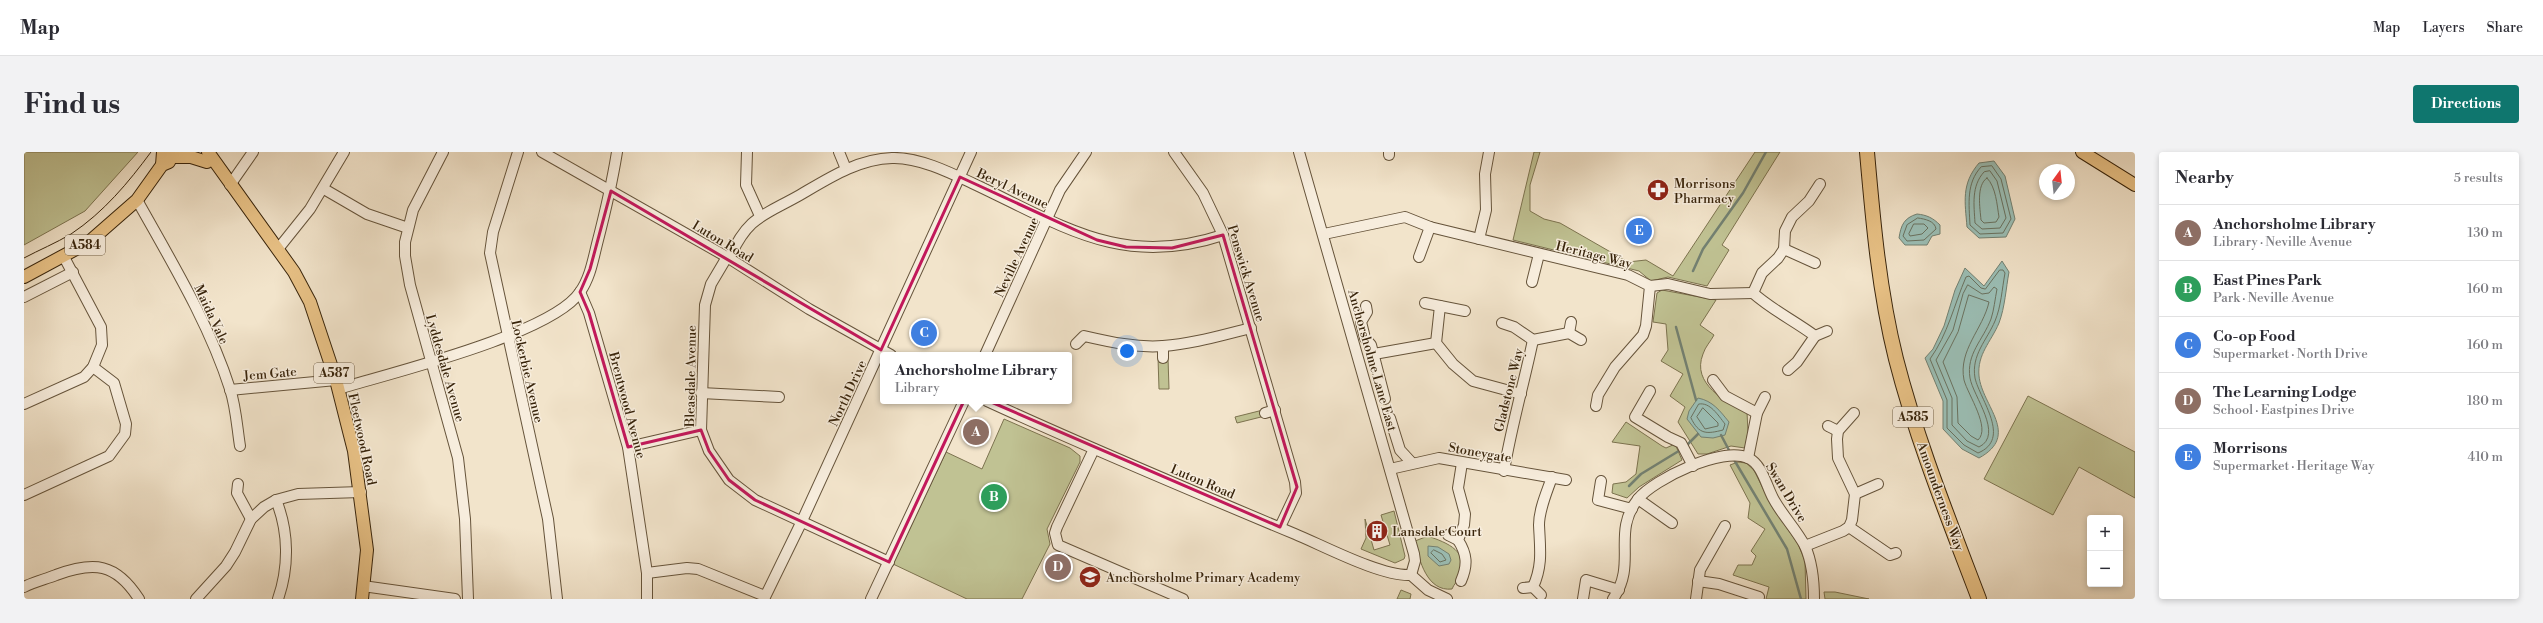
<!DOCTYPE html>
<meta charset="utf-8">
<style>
:root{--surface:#fff;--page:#f2f2f3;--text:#2b2b33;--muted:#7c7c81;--line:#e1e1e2;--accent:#0f766e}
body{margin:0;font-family:"Libre Bodoni",serif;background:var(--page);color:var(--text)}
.controls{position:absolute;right:12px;bottom:12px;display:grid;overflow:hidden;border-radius:4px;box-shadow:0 2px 6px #0003}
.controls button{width:36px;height:36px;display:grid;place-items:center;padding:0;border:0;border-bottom:1px solid var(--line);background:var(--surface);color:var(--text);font:20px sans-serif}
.compass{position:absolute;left:2015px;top:12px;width:36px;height:36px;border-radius:50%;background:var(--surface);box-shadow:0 2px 6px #0003;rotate:15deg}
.you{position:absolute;left:1103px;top:199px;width:14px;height:14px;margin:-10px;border:3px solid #fff;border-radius:50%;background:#1a73e8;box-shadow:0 0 0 6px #1a73e833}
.badge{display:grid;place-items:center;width:26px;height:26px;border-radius:50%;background:var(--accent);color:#fff;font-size:13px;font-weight:700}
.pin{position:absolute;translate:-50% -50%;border:2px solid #fff;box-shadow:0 1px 4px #0006}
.popup{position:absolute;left:856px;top:200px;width:192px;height:52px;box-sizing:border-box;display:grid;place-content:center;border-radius:4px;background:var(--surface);filter:drop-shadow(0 1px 3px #0005);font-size:13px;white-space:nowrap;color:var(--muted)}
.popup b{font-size:15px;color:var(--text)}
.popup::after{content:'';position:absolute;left:50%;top:100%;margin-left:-8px;border:8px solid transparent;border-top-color:var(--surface)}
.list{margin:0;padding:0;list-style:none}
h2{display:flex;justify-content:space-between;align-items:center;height:52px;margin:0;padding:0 16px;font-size:17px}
h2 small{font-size:13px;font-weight:400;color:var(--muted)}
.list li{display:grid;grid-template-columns:26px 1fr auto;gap:12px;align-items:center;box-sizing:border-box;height:56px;padding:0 16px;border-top:1px solid var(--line)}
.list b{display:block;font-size:15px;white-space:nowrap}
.list p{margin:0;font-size:13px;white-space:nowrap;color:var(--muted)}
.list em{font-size:13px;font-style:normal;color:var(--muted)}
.map{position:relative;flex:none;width:2111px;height:447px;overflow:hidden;border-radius:4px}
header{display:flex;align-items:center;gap:24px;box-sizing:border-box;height:56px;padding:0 20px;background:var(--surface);border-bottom:1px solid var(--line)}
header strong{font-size:19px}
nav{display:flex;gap:22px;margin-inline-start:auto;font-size:14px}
.intro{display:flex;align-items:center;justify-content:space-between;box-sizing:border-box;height:96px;padding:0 24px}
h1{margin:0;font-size:28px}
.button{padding:10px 18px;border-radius:4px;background:var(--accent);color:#fff;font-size:14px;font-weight:700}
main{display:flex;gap:24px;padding:0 24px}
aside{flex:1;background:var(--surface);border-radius:4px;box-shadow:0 2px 6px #0003}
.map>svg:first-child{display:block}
.green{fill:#c0c293;stroke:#7c734f}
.water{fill:#9bbfb6;stroke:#738172}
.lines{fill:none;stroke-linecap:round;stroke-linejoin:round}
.shore{stroke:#6a7260;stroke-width:1}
.stream{stroke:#738172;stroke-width:2.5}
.minor-casing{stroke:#66543b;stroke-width:12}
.major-casing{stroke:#38240b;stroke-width:14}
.highway-casing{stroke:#38240b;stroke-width:16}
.minor{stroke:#f7eddd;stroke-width:10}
.major{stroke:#e9c286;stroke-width:12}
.highway{stroke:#e9c286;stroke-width:14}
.tram{stroke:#38240b;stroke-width:1}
.marked{fill:none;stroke:#c2185b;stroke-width:3;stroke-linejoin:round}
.labels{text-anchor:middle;stroke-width:3;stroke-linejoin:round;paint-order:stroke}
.shield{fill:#f7eddd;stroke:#71604a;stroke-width:1}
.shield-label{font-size:12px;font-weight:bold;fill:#38240b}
.poi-label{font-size:13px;fill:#38240b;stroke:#f7eddd;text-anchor:start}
.street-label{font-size:13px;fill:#38240b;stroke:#f7eddd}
</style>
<header>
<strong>Map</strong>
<nav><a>Map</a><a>Layers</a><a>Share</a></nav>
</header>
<div class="intro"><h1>Find us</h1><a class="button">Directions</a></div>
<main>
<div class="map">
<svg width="2111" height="447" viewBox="0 0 2111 447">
<rect width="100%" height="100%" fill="#f2e4cb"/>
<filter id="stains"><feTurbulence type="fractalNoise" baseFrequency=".005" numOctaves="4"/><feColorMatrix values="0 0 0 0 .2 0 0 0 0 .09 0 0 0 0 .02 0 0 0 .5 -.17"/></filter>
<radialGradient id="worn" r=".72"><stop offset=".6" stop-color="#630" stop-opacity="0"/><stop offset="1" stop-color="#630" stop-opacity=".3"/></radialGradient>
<g class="green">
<path d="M0,0H114L61,59L0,93Z"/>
<path d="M1510,0H1516L1506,33V59L1520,67L1536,71L1604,110L1622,108L1649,124L1731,0H1756L1698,93L1705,98L1683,134L1644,125L1627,129L1615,119L1489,88Z"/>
<path d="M1638,138L1692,148L1676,173L1690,183C1687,189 1681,195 1679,202C1667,232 1702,250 1723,260L1724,280L1721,296L1707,294L1683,302H1674L1654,270L1661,255L1646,244L1659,222L1637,209L1644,198L1642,172L1629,170L1633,141Z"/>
<path d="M1134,206H1144L1145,237H1135Z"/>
<path d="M2004,244L2111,300V346L2055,315L2029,363L1960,327Z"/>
<path d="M1239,258L1241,264L1213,271L1211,265Z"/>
<path d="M980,267L1046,296L1056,304V310L1023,377L1026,392L998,447H943L869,412L922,300L958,317Z"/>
<path d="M1602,270L1638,294L1642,296L1651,292L1658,308L1615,335L1603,346L1588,341L1589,332L1602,330L1612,322L1616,294L1588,290Z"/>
<path d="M1714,310L1722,311L1730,318L1747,353L1774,392L1781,409L1782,447H1742L1745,435L1709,423L1714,413H1728L1732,404L1727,399L1741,377L1724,366L1726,351L1706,313Z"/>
<path d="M1370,359L1381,404L1380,407L1371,411L1337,397L1342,386L1341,367L1350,398L1366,393L1357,363Z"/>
<path d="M1404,384C1423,391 1447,399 1435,426C1433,430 1430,432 1428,437C1403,440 1395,408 1391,389Z"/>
<path d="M1377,438L1387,442L1386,447H1373Z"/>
<path d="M1800,440H1811L1845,447H1801Z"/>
</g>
<g class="water">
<path d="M1970,9L1981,24L1991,67L1982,85L1955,86L1943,75C1941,50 1937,32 1955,11Z"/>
<path d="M1893,62C1903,63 1909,66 1916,73V82L1908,84L1903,93H1881L1875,86C1877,73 1880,66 1893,62Z"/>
<path d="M1978,109L1985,120C1982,136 1981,155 1975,171C1967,190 1953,202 1955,224C1958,254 1997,283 1955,306L1938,297L1919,277V249L1901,206L1909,197L1920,174L1931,138L1941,116L1960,134Z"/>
<path d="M1674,246C1689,249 1696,259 1705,270L1701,283L1689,286L1677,285L1663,267L1665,259Z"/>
<path d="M1404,394L1414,395L1425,402L1427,408L1425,412L1415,414L1404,404Z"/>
</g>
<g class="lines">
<g class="shore">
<path d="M1968,14L1977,27L1987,67L1979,81L1956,82L1946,73C1945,52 1942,31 1957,15Z"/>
<path d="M1966,19L1973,29L1982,66L1976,76L1958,77L1951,71C1950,53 1947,34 1960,20Z"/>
<path d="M1963,26C1972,35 1973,53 1975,65L1972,70L1960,71L1957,68C1956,56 1952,33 1963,26Z"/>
<path d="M1894,66C1901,67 1911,69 1912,77L1900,88L1883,89L1879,84L1883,73Z"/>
<path d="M1890,72H1900L1904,76L1898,82L1886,84L1885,82Z"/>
<path d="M1976,118H1979L1981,121C1978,137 1977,155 1971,169C1963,188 1947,203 1951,226C1956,248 1988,287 1954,301L1940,293L1923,276V248L1906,207C1924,182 1930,153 1942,125L1945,124L1957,136L1961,137Z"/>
<path d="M1944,133L1958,142L1965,141L1970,135L1973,137C1971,147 1970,158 1967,167C1959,188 1942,202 1946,226C1949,244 1980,283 1955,295L1943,289L1928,273V246L1912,208L1929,178L1939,142Z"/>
<path d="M1945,143L1965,150C1959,177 1934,198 1940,228C1944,243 1967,276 1954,288L1947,284L1934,271L1933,245L1919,210L1934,180Z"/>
<path d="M1675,252C1686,250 1694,263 1701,272L1699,278C1683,282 1675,283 1667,266Z"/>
<path d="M1679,256L1694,271V274L1681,277L1673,265Z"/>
<path d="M1410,398L1418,402L1422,408L1416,410L1407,401Z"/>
</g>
<g class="stream">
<path d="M1669,119L1679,97L1719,41L1742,0"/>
<path d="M1652,175L1672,248"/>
<path d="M1697,283L1707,302"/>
<path d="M1662,294L1674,282"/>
<path d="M1709,306L1763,397L1777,447"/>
<path d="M1605,334L1617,322L1658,297"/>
</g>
<g class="minor-casing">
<g id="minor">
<path d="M419,0L389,58L381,90V104L386,133L434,306L441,367L444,447"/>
<path d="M494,0L469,80L466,101L524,367L533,447"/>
<path d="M518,0L703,105L785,157L867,203"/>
<path d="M723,0L722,33L736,64"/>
<path d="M815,0L822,17"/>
<path d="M1150,0L1179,41L1199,83L1271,330L1272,341L1256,375"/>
<path d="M1275,0L1390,402L1391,409L1387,423"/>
<path d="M1365,3V0"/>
<path d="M206,33L229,0"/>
<path d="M300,37L343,62L384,76"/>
<path d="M113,48C147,109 185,171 206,237C212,255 213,275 216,294"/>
<path d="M1300,82L1381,65L1406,75L1604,123L1626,134L1622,174L1619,183L1591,215L1574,243L1572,254"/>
<path d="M1455,87L1462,58L1461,22L1465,0"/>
<path d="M254,97L286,57L320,0"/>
<path d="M1760,97L1791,111"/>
<path d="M703,105L687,132L681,153L677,278L685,299L705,328L731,348L865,410"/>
<path d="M1395,105L1406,75"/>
<path d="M705,107C724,64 739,64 776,43C805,26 834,7 868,6C894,5 925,20 948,31C1038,73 1097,117 1199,83"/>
<path d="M1508,130L1515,102"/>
<path d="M1626,134L1644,132L1686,142L1729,141"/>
<path d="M556,140L565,161L604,295L623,421V447"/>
<path d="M1729,141L1738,121L1754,106L1760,97L1761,79L1768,65L1785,49L1796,32"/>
<path d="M1729,141C1748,158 1771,169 1791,184L1773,210L1764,218"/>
<path d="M0,145L49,120"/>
<path d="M1401,151L1441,159"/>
<path d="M1342,154L1343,160L1337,170L1341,186L1347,193L1361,247"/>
<path d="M1416,154L1412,191L1429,212L1449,229L1497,242"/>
<path d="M1478,171L1490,175L1509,188L1545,181L1557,188"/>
<path d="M1545,181L1547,170"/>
<path d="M1791,184L1803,179"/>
<path d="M1052,192L1060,184C1086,190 1113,196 1139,194C1169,192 1198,183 1227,176"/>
<path d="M1139,194V206"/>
<path d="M1350,202L1412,191"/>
<path d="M961,203L1036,38L1062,0"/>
<path d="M1689,228L1701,244L1733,261"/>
<path d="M314,237C367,221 528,182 556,140C566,126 569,108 573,92C581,61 588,31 593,0"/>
<path d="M206,238L312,228"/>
<path d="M1626,239L1611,265L1644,285L1657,291L1669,314"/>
<path d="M677,241L755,245"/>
<path d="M963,249C1065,296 1168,339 1271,382C1300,394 1358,425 1387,423"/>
<path d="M0,252L60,225L69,215L78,193L77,175L40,105"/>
<path d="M1241,261L1251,258"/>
<path d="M1366,266L1376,298L1388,311"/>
<path d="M1804,274L1814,279"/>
<path d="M604,295L677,278"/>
<path d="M1070,297L1033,375L1031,381L1034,393L1159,447"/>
<path d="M1724,306L1733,261L1741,245"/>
<path d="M1366,317L1415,306L1542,328"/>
<path d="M1480,319C1487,276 1500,231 1509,188"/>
<path d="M1577,329L1574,348L1608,357"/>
<path d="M214,332L213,341L227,367"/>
<path d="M1831,342L1854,332"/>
<path d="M0,343L85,304L101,282L102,272L90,231L69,215"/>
<path d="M1614,347L1648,371"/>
<path d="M252,348C265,380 265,415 254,447"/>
<path d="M1825,375L1866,403L1872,401"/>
<path d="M1424,383L1434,388"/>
<path d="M1781,394L1819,379L1825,375L1828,368L1831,342L1814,306L1813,287L1814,279L1830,261"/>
<path d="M623,421L663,416L674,417L741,444"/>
<path d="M1387,423L1404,438L1423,447"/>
<path d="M1437,429C1444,413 1443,402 1434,388L1440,373L1441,362L1434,336L1438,311"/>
<path d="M1674,429L1695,432L1735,445"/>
<path d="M339,434L431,447"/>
<path d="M0,435C10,430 22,427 32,423C70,409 92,411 115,447"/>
<path d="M1499,436L1509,435"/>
<path d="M1517,443L1509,435C1519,413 1516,396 1515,373C1515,357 1523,340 1528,325"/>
<path d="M172,447L202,414L211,400L227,367L240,355L252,348L274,342L337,340"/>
<path d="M740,447L778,369L947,0"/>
<path d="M847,447L940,249"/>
<path d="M1559,447L1562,428L1595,438"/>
<path d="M1589,447C1614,411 1587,381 1614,347C1630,327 1699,294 1724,306C1738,312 1742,333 1749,346C1758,363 1772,377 1781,394C1788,410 1790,429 1790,447"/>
<path d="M1672,447L1676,418L1701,374"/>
</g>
</g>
<g class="major-casing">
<g id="major">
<path d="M184,0L270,120L286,150L312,228L330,299L343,398L338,447"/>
<path d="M2058,0L2111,33"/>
<path d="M147,5H167L183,10"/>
<path d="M138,13L139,0"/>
<path d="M0,125L65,90L113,48L138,13L145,10L149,0"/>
</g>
</g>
<g class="highway-casing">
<path id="highway" d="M1843,0C1849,69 1855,139 1872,207C1893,289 1925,368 1955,447"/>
</g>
<use href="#minor" class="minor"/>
<use href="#major" class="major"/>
<use href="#highway" class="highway"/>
<path class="tram" d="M0,106C15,98 32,91 47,82C80,60 104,31 127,0"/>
</g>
<path class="marked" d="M936,25L1073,88L1102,95L1148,96L1199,83L1273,335L1256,375L944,240L865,410L731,348L705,328L685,299L677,278L604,295L565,161L556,140L566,117L587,39L857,198Z"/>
<defs>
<g id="pharmacy-disc" transform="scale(1.15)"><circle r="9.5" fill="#8f2418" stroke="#f7eddd"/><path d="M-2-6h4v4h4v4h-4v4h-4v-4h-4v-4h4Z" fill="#fff"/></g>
<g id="building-disc" transform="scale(1.15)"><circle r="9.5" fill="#8f2418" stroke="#f7eddd"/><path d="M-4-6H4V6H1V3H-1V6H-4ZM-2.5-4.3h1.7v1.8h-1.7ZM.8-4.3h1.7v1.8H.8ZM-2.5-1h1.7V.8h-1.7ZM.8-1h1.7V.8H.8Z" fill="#fff"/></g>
<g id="school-disc" transform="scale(1.15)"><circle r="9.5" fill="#8f2418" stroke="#f7eddd"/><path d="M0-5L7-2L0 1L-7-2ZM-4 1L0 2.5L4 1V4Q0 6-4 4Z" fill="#fff"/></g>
</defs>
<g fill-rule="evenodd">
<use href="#pharmacy-disc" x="1634" y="38"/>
<use href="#building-disc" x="1353" y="379"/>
<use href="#school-disc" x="1066" y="425"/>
</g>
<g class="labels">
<g class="shield">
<rect x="41" y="83" width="40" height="20" rx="3"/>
<rect x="290" y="211" width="40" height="20" rx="3"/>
<rect x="1869" y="255" width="40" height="20" rx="3"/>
</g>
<g class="shield-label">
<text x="61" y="97">A584</text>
<text x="310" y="225">A587</text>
<text x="1889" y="269">A585</text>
</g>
<g class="poi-label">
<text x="1650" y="36">Morrisons<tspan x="1650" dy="15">Pharmacy</tspan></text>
<text x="1368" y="384">Lansdale Court</text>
<text x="1082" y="430">Anchorsholme Primary Academy</text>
</g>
<g class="street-label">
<text transform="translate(989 36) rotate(25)" y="5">Beryl Avenue</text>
<text transform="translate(699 89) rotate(31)" y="5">Luton Road</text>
<text transform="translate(1570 102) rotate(14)" y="5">Heritage Way</text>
<text transform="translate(992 105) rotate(-65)" y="5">Neville Avenue</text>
<text transform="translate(1223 121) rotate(73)" y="5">Penswick Avenue</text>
<text transform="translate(188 162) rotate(65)" y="5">Maida Vale</text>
<text transform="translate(1349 208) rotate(74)" y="5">Anchorsholme Lane East</text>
<text transform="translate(422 216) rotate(74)" y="5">Lyddesdale Avenue</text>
<text transform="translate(504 219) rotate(77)" y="5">Lockerbie Avenue</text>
<text transform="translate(246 221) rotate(-5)" y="5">Jem Gate</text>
<text transform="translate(666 224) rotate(-89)" y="5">Bleasdale Avenue</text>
<text transform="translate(1484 238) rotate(-76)" y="5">Gladstone Way</text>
<text transform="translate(823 241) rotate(-65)" y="5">North Drive</text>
<text transform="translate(604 253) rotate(75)" y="5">Brentwood Avenue</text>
<text transform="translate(339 287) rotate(78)" y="5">Fleetwood Road</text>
<text transform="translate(1456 300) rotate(10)" y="5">Stoneygate</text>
<text transform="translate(1179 329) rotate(23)" y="5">Luton Road</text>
<text transform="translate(1763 340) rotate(59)" y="5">Swan Drive</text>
<text transform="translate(1917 344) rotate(70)" y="5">Amounderness Way</text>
</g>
</g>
<rect width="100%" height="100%" filter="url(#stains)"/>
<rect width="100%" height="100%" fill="url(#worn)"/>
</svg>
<div class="controls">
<button>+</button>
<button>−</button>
</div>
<svg class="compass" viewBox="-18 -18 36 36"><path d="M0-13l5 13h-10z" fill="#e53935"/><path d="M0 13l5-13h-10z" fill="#7c7c81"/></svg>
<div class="you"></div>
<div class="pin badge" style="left:952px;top:280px;background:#8d6e63">A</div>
<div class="popup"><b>Anchorsholme Library</b>Library</div>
<div class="pin badge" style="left:970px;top:345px;background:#2e9e5b">B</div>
<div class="pin badge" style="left:900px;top:181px;background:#3f7fe0">C</div>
<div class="pin badge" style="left:1034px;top:415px;background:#8d6e63">D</div>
<div class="pin badge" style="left:1615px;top:79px;background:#3f7fe0">E</div>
</div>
<aside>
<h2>Nearby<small>5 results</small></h2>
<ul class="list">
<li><span class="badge" style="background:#8d6e63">A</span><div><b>Anchorsholme Library</b><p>Library · Neville Avenue</p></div><em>130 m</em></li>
<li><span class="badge" style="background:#2e9e5b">B</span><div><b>East Pines Park</b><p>Park · Neville Avenue</p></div><em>160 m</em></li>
<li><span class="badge" style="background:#3f7fe0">C</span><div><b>Co-op Food</b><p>Supermarket · North Drive</p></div><em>160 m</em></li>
<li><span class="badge" style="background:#8d6e63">D</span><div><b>The Learning Lodge</b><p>School · Eastpines Drive</p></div><em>180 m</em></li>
<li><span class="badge" style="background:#3f7fe0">E</span><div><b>Morrisons</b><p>Supermarket · Heritage Way</p></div><em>410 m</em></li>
</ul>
</aside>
</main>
